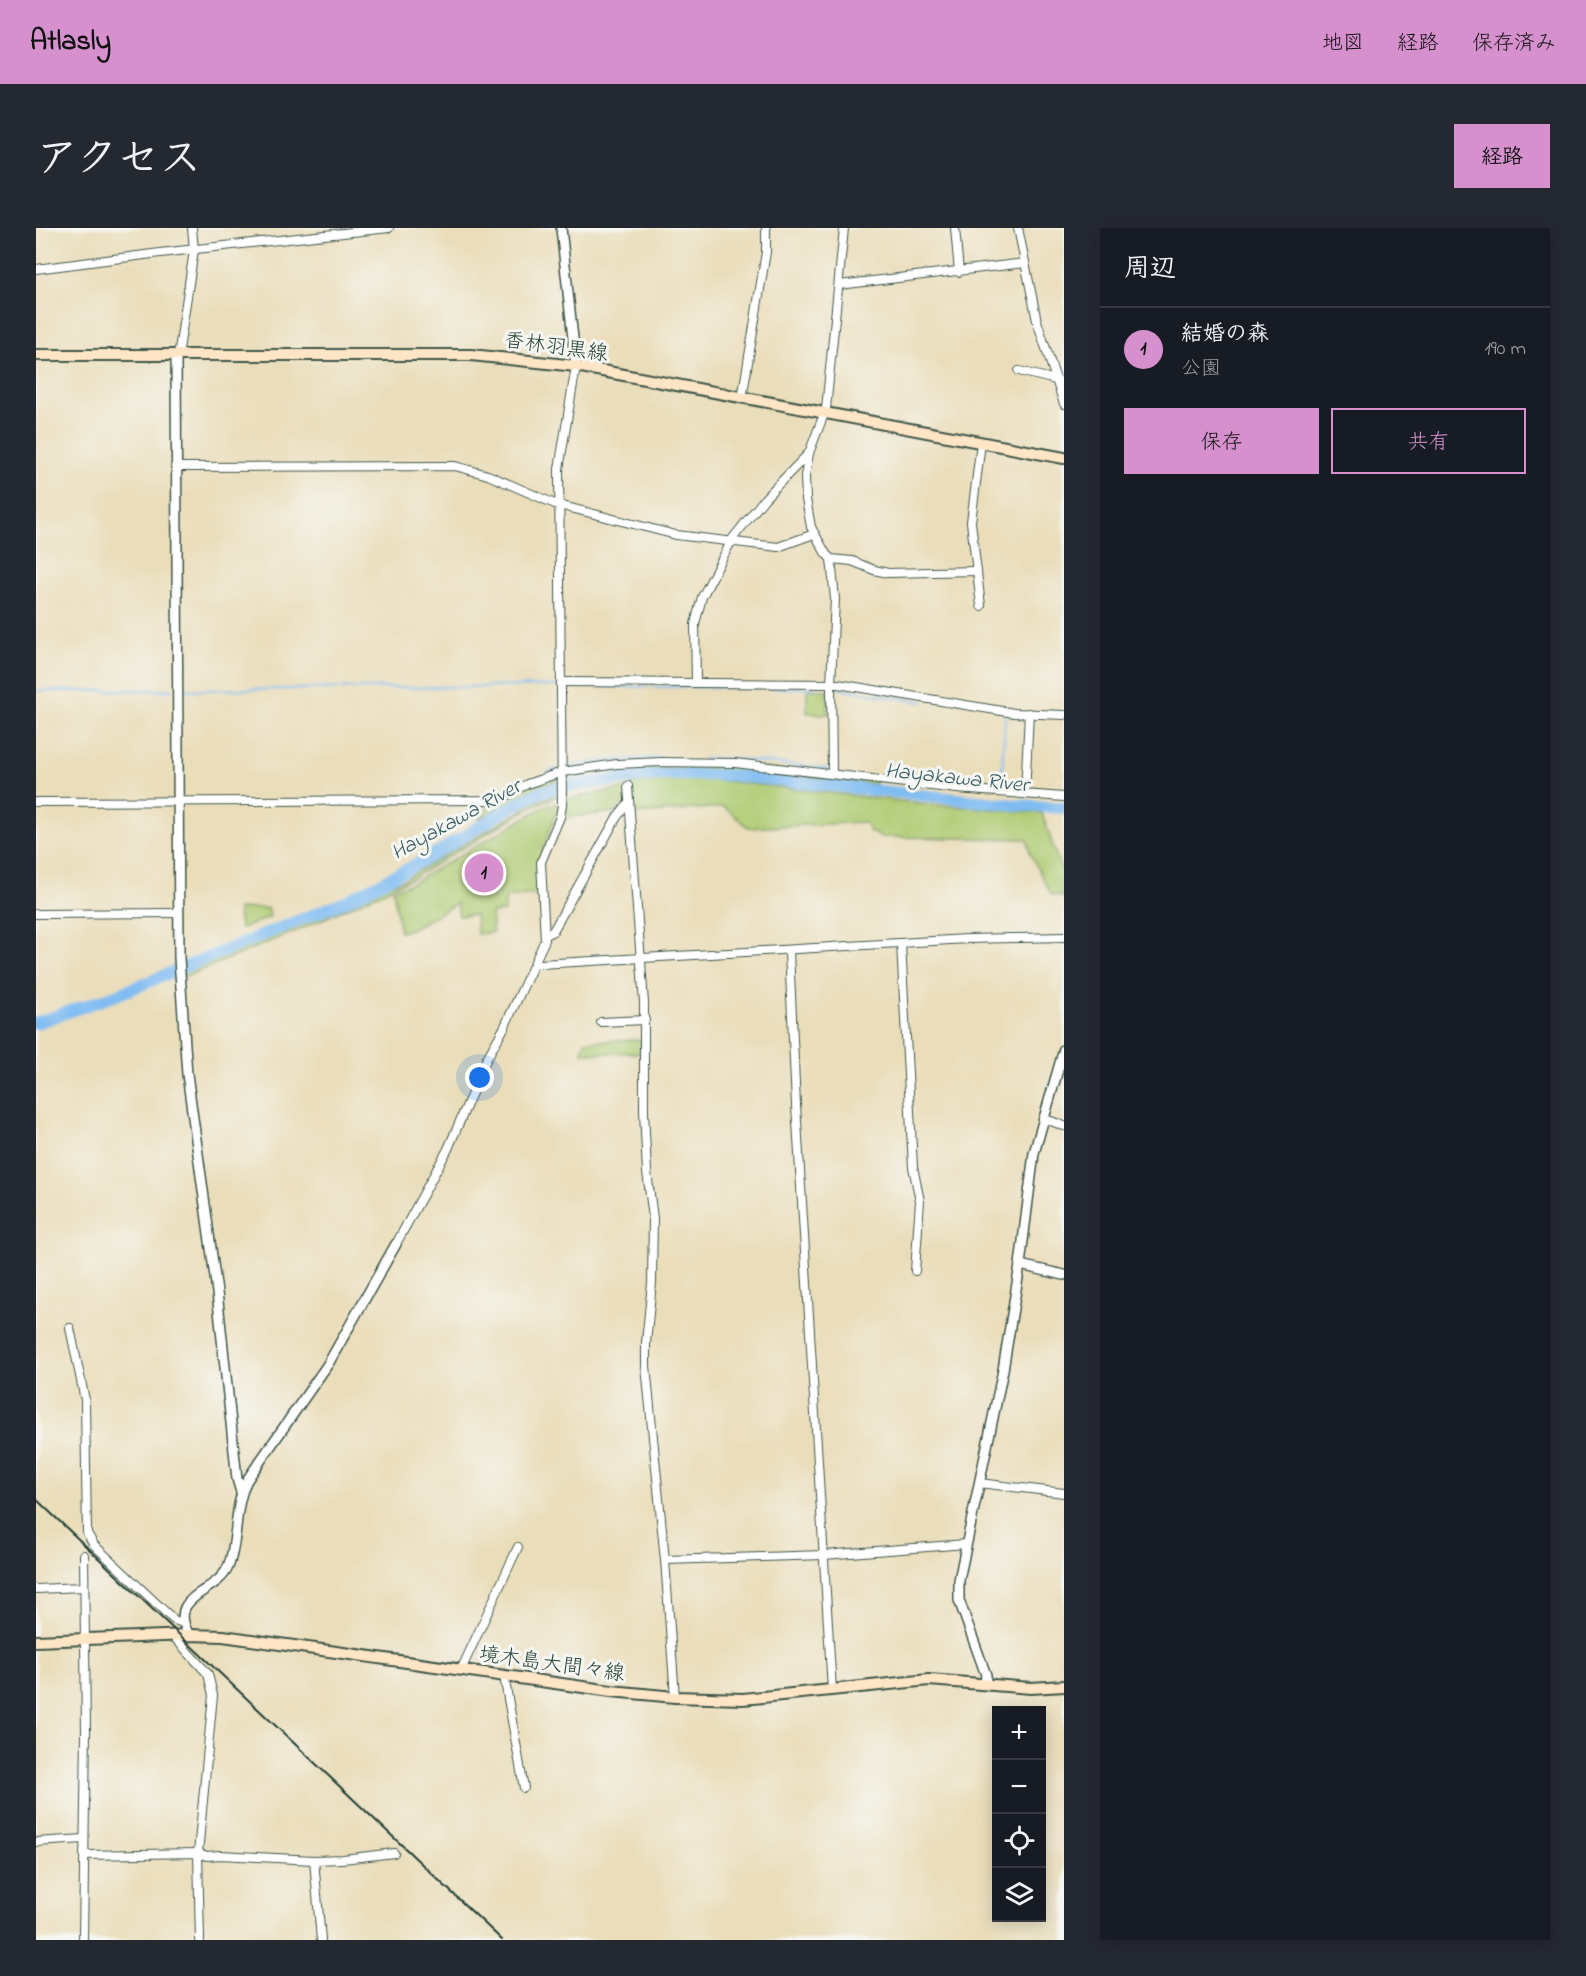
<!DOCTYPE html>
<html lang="ja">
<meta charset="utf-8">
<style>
:root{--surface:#171b24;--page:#242831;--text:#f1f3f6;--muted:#9ea1a6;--line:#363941;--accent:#d690ce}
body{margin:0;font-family:"Indie Flower","Klee One",sans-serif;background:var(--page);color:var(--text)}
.controls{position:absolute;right:18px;bottom:18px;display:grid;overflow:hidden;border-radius:0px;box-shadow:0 3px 15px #0003}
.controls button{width:54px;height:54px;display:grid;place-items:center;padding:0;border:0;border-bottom:2px solid var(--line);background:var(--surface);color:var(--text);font:30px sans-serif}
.you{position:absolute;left:444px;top:850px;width:21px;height:21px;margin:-15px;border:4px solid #fff;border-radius:50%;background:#1a73e8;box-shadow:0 0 0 9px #1a73e833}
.badge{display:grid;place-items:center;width:39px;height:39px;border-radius:50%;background:var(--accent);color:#111;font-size:20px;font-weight:700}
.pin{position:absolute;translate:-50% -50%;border:3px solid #fff;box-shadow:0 2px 6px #0006}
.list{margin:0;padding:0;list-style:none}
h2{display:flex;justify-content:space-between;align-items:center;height:78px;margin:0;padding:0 24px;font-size:26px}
h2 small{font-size:20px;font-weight:400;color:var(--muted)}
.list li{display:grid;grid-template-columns:39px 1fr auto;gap:18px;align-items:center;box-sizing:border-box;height:84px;padding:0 24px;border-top:2px solid var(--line)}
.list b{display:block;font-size:22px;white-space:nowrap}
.list p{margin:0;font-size:20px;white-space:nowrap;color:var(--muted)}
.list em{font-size:20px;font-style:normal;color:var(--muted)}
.actions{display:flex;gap:12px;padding:18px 24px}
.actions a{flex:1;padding:14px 0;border:2px solid var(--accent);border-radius:0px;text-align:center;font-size:21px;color:var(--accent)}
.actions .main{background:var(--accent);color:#111}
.icon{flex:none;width:33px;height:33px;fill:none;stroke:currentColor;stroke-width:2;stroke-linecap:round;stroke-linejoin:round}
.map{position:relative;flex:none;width:1028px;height:1712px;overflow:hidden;border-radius:0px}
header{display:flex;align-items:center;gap:36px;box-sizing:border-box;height:84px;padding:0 30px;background:var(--accent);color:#111}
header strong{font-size:28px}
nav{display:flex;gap:33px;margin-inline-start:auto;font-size:21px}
.intro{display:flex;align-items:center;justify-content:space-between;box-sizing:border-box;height:144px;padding:0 36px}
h1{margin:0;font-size:42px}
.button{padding:15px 27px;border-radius:0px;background:var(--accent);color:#111;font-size:21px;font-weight:700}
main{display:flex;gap:36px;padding:0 36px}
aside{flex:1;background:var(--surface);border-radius:0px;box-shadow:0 3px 15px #0003}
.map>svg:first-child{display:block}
.green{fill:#afcb72;stroke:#678453;stroke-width:1.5}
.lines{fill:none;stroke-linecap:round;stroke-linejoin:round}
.stream{stroke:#7fbcf2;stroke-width:2}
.river{stroke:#7fbcf2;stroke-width:12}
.minor-casing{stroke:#3d5548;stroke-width:10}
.tertiary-casing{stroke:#3d5548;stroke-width:12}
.secondary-casing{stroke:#3d5548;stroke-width:14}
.minor{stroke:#fff;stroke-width:8}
.tertiary{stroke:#fff;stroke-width:9}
.secondary{stroke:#fee5c5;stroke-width:10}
.rail{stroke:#1f3d34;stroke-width:2}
.labels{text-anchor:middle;stroke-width:6;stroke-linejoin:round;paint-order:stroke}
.street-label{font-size:21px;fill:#1f3d34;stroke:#f6f6f2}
.water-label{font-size:22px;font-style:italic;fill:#375d64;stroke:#f6f6f2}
</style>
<header>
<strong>Atlasly</strong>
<nav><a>地図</a><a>経路</a><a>保存済み</a></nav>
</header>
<div class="intro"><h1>アクセス</h1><a class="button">経路</a></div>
<main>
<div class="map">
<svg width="1028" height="1712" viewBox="0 0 1028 1712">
<rect width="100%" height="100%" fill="#f6f6f2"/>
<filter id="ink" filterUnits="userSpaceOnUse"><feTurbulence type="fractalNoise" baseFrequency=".0167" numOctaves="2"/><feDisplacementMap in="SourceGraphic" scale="12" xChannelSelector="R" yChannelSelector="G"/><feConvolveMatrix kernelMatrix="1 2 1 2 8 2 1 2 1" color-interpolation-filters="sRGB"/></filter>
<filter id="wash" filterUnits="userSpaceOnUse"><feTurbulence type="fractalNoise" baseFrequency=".008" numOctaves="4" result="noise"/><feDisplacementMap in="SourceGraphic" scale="24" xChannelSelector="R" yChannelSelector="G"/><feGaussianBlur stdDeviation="1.35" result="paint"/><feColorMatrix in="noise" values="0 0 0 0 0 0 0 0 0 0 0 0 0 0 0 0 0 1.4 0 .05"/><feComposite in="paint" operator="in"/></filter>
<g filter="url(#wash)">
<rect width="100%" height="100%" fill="#eaddb9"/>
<g class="green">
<path d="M771,461L792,462V486L771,485Z"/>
<path d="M606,536L700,537L839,552V556C758,547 678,537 597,542C571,543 542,545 516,554C490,563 467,577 443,591L441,587L485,560L519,548L522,550L528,549L532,546Z"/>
<path d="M642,551L689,553L892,576L1006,585L1024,639L1028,644V669L1015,666L994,625L991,611L845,609L833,603L829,594L713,600L688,579L600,586L598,584L594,556Z"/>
<path d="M591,560L590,570L581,584L527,590L530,571Z"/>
<path d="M522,565V568L497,578L377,650L269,699L151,748L148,747L147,745L267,696L326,670L350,657L367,652L488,581V578Z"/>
<path d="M513,576H522V580L502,635L505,666L470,669L468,684L455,685L457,704L441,706L439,687L423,688L421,675L375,701L364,704L357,662L376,655Z"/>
<path d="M232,680L234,689L204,701L202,681Z"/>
<path d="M606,812L605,825H546L549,813Z"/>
</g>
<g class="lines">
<g class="stream">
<path d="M533,458L781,460"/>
<path d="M802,460L887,474"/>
<path d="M145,462L522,458"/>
<path d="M0,463L136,462"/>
<path d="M667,531H698L792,541"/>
<path d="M531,539L566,533L625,530"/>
<path d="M512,544L520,541"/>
<path d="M965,562L969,487"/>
<path d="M979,573L980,577"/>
</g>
<path class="river" d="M0,795L83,766L310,673L392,630L480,576L507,563L531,558L622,547H693L980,577L1028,580"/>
</g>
</g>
<g filter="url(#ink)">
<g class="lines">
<g class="minor-casing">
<g id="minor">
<path d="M808,0L790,181L773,225L769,248L770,271L775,299L790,326L795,331L816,333L838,342L852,345L941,343"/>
<path d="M919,0L923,44"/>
<path d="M982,0L1001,93L1028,176"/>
<path d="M0,41L124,25L353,0"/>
<path d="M803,57L989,35"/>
<path d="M140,127L143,122L158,22L156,0"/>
<path d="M983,143L1028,154"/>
<path d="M706,171L730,24V0"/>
<path d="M945,215L935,294L945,378"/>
<path d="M139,239L419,238L452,247L519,276L640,307L742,319L778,306"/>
<path d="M795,331L799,371L795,456L796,545"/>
<path d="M525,454L802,456L978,485L1028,487"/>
<path d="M660,455L659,396L666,369L697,310L729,270L773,225"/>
<path d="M592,558L608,775V884L611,944L617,990L616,1055L610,1115V1138L629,1332L639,1469"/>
<path d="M989,566L993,485"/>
<path d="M0,574L458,572L468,569L491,556L526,544L581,536L625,534L699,535L921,561L1028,569"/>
<path d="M0,686L142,685"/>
<path d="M510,707L517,703L581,589L593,574"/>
<path d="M865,716L877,939L884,973L879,1043"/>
<path d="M753,723L760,877L796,1462"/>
<path d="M499,735L504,736L931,711L1028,709"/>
<path d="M565,794L609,792"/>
<path d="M1007,890L1028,898"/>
<path d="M360,1016L412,921L451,830L468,800L509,712L505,634L524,589L526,577L523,241L540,138"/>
<path d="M34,1100L49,1172L51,1305L58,1317L138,1392L147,1395"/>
<path d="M943,1255L1028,1265"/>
<path d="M629,1332L788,1327L930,1316"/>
<path d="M0,1361L48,1359"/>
<path d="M137,1408L172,1446L177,1467L162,1625L164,1712"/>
<path d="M425,1442L482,1319"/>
<path d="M468,1448L488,1560"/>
<path d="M0,1614L48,1611"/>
<path d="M48,1627L162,1625L171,1628L184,1627L278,1632L307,1631L358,1625"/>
<path d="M278,1632L285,1712"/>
<path d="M47,1712L50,1504L48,1327"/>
</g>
</g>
<g class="tertiary-casing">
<g id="tertiary">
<path d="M525,0L540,138"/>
<path d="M140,127L143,730L151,846L181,1064L201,1251L205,1264"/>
<path d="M984,1037L1028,1047"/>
<path d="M153,1407C130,1366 181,1366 192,1339C203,1312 197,1280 211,1252L292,1136L360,1016"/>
<path d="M949,1456L950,1447L923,1372V1352L967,1142L984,1037L998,925L1028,821"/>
</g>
</g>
<g class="secondary-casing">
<g id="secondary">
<path d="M0,127H435L540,138L1028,230"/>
<path d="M0,1413L153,1407L187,1408L575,1463L639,1469L707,1471L893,1452L995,1460L1028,1458"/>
</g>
</g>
<use href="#minor" class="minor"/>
<use href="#tertiary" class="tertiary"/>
<use href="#secondary" class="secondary"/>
<path class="rail" d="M0,1271L466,1712"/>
</g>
</g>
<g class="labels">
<g class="street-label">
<text transform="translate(520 118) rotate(8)" y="7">香林羽黒線</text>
<text transform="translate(516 1435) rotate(8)" y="7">境木島大間々線</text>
</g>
<g class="water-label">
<text transform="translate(921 548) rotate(6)" y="8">Hayakawa River</text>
<text transform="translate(419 590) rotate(-29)" y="8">Hayakawa River</text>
</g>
</g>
</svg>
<div class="controls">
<button>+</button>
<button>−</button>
<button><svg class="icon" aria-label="locate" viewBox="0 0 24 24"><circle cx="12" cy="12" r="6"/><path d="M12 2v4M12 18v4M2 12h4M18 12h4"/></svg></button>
<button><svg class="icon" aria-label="layers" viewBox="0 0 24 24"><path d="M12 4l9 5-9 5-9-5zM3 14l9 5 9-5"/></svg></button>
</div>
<div class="you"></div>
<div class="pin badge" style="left:448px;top:645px">1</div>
</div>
<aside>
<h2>周辺<small></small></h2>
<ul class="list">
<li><span class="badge">1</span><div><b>結婚の森</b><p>公園</p></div><em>190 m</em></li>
</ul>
<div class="actions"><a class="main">保存</a><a>共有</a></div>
</aside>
</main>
